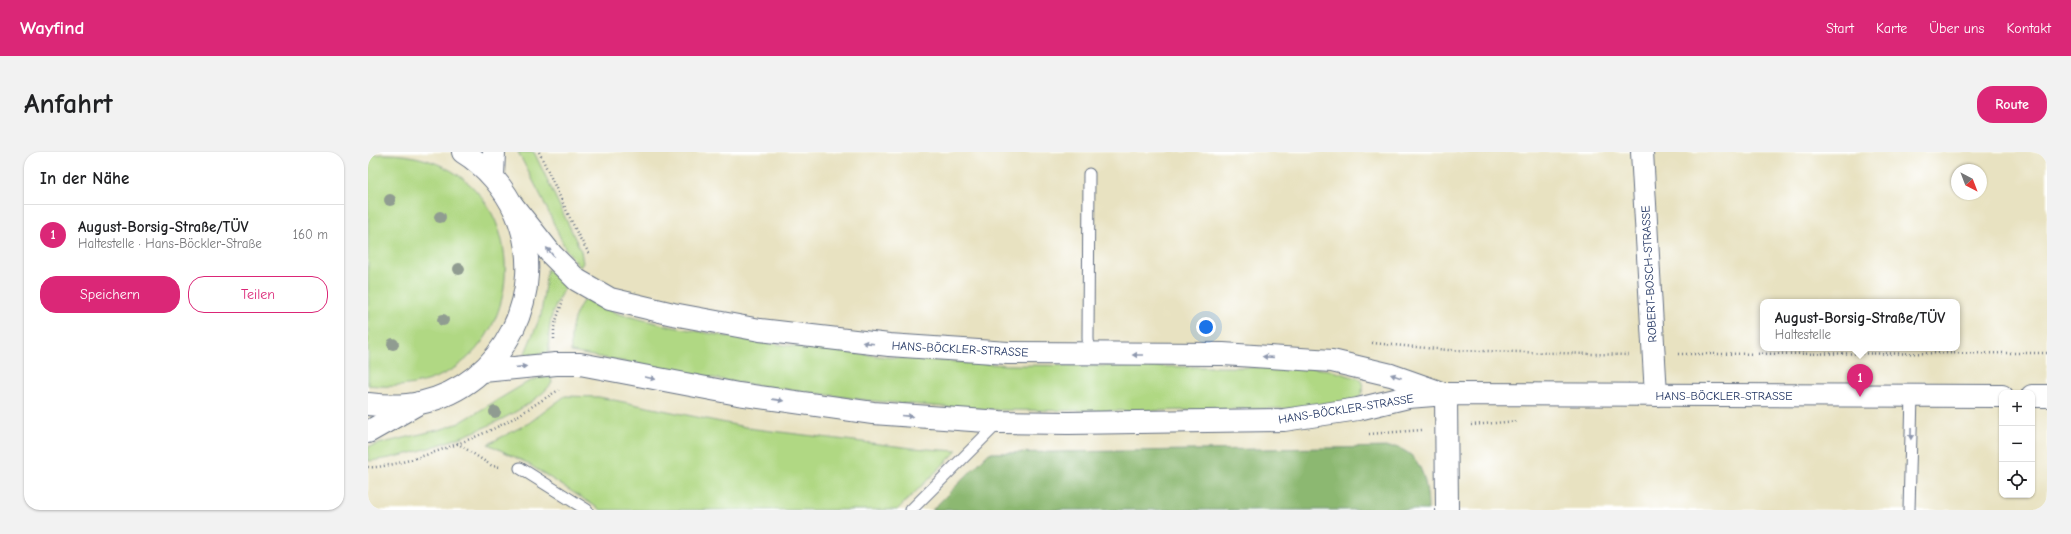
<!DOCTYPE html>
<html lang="de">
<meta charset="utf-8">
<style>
:root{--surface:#fff;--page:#f2f2f2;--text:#202124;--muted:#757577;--line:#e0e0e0;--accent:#db2777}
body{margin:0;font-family:"Comic Neue",sans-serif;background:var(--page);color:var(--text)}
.controls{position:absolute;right:12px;bottom:12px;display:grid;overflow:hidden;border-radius:8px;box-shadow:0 1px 3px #0004}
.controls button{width:36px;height:36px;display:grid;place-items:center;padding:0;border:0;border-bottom:1px solid var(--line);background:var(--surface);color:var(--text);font:20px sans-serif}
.compass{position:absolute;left:1583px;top:12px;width:36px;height:36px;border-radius:50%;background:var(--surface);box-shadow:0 1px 3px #0004;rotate:138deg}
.you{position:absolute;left:838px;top:175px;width:14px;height:14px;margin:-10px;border:3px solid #fff;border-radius:50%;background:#1a73e8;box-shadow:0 0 0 6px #1a73e833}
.badge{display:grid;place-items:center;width:26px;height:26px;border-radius:50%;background:var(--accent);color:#fff;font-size:13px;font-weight:700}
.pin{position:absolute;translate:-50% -33px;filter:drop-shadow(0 1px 2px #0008)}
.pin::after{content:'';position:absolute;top:21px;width:14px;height:12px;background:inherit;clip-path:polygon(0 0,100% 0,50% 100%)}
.popup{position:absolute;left:1392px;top:147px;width:200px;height:52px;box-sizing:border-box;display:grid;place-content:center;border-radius:8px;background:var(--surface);filter:drop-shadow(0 1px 3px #0005);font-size:13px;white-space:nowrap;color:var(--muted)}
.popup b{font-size:15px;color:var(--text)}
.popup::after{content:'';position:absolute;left:50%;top:100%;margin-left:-8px;border:8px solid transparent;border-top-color:var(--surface)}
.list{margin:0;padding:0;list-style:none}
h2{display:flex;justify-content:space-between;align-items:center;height:52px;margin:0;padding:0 16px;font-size:17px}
h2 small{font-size:13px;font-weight:400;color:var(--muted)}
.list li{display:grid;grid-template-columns:26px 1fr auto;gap:12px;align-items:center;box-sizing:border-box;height:60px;padding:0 16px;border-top:1px solid var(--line)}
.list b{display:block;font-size:15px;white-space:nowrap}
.list p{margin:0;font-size:13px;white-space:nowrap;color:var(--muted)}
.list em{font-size:13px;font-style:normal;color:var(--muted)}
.actions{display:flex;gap:8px;padding:12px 16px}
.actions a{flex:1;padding:9px 0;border:1px solid var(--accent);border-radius:16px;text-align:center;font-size:14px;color:var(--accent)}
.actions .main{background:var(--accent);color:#fff}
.icon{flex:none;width:22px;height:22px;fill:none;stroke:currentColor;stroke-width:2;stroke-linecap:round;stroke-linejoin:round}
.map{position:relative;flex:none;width:1679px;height:358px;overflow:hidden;border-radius:16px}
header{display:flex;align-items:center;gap:24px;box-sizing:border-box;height:56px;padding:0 20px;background:var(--accent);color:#fff}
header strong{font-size:19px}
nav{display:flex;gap:22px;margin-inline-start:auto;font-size:14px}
.intro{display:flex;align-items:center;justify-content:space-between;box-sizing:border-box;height:96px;padding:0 24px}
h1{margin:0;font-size:28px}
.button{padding:10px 18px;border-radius:16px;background:var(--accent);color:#fff;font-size:14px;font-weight:700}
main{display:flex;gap:24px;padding:0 24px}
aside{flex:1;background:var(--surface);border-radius:16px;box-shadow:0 1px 3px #0004}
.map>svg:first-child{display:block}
.green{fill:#b0d883;stroke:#668470}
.forest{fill:#8cb871;stroke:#547468}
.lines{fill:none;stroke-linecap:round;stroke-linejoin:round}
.service-casing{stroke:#636e81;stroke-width:13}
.minor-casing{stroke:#636e81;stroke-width:24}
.secondary-casing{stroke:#636e81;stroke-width:24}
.path{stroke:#636e81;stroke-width:2.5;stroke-dasharray:1 3;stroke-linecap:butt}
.service{stroke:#fff;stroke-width:11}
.minor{stroke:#fff;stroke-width:22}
.secondary{stroke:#fff;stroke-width:22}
.tree{fill:#909c91}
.oneway{fill:#8d97ae}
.labels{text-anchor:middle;stroke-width:3;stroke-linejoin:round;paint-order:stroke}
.street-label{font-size:12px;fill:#1b2f5e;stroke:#fff}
</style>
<header>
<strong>Wayfind</strong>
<nav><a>Start</a><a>Karte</a><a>Über uns</a><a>Kontakt</a></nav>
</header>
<div class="intro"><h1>Anfahrt</h1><a class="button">Route</a></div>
<main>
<aside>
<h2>In der Nähe<small></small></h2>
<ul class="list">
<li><span class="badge">1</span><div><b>August-Borsig-Straße/TÜV</b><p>Haltestelle · Hans-Böckler-Straße</p></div><em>160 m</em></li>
</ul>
<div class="actions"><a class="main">Speichern</a><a>Teilen</a></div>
</aside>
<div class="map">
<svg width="1679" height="358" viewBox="0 0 1679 358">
<rect width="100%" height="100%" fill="#fff"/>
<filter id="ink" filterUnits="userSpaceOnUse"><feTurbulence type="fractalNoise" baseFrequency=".025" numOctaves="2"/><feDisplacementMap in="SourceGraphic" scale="8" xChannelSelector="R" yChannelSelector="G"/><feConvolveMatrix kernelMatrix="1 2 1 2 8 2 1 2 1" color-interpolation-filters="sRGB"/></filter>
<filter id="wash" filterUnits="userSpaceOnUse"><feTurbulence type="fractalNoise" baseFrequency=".012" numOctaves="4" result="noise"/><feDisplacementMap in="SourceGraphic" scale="16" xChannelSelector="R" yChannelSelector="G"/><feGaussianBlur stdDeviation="0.9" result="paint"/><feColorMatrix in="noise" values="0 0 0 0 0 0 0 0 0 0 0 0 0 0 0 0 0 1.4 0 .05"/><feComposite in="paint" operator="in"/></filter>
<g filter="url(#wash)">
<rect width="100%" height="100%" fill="#e8e2c1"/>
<g class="green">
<path d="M150,0H166L213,99L215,111L212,115L197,96L174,46Z"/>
<path d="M16,2C188,2 172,255 0,233V3Z"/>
<path d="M179,117L185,121L197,134C183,161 180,170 181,200L159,204L157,201L173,163Z"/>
<path d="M216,147L251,162L305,175L391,190L519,205L638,213L946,216L961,218L992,227C997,235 995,241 989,247L943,256L768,259L631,258L577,255L505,249L372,231L203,200C202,177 204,166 216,147Z"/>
<path d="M183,225L184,231C156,268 46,306 0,309V295L2,294L74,277L91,271L158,231L170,226Z"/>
<path d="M197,244L231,245L387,277L544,296L589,299L529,358H233L157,310L120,292L161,271Z"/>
</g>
<path class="forest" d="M1030,295C1034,298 1040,300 1044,304C1057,317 1060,341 1060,358H564L621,301Z"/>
</g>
<g filter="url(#ink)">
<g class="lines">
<g class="service-casing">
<g id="service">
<path d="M721,22L720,186L721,203"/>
<path d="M152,316L219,358"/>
<path d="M543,358L631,270"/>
<path d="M1541,358L1544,243"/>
</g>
</g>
<g class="minor-casing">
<g id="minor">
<path d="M1274,0L1288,243"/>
<path d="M1078,242L1079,358"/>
<path d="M0,280L51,251"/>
</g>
</g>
<g class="secondary-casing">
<g id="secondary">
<path d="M125,24L126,0"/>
<path d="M145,54L184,103L209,128L242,147L305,162L392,178L521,193L640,201L855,202L964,209L1023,223L1071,240"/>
<path d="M115,219L188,212H212L370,242L505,261L632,270L700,271L916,268L990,257L1040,245L1078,242L1634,244"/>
<path d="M1664,244H1679"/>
<path d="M0,252C17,254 34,255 52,251C136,233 182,139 148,61C137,37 118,14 95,0"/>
</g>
</g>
<g class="path">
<path d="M171,0L210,83L222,103"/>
<path d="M186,187V175L195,148"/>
<path d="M1004,191L1080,198L1261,203"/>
<path d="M1310,202L1679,201"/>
<path d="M1103,273L1150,269"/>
<path d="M1001,282L1054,278"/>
<path d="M89,291L124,314L133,315"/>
<path d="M0,315C25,318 109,286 133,273C153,263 171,249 191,238"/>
</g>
<use href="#service" class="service"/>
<use href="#minor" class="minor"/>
<use href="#secondary" class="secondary"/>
</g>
<g class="tree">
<circle cx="22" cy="48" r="6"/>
<circle cx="72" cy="65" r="6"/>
<circle cx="91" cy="117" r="6"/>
<circle cx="75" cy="168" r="6"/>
<circle cx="25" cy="192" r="6"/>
<circle cx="127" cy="260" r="6"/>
</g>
<defs><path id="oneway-solid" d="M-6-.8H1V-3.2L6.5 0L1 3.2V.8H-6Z"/></defs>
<g class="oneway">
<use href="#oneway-solid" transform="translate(182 100) rotate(-130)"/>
<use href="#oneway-solid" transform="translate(500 191) rotate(-173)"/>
<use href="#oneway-solid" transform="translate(770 203) rotate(180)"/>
<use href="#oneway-solid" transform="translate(900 205) rotate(-176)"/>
<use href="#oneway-solid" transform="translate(153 215) rotate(-6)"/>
<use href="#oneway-solid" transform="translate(1028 224) rotate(-161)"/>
<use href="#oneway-solid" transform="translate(282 226) rotate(11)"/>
<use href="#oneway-solid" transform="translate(410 248) rotate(8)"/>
<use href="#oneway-solid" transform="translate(539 264) rotate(5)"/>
<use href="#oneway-solid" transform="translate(1543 282) rotate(91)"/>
</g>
</g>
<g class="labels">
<g class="street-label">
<text transform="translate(1281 122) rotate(-93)" y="4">ROBERT-BOSCH-STRASSE</text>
<text transform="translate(592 197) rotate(3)" y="4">HANS-BÖCKLER-STRASSE</text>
<text x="1356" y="248">HANS-BÖCKLER-STRASSE</text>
<text transform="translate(978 257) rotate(-9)" y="4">HANS-BÖCKLER-STRASSE</text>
</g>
</g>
</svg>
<div class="controls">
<button>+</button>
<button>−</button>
<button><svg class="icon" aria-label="locate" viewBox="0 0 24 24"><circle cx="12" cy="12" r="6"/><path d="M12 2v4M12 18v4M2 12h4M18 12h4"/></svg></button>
</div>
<svg class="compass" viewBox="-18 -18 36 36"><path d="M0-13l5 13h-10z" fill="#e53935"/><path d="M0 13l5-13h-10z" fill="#757577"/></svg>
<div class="you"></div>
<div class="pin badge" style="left:1492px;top:245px">1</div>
<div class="popup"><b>August-Borsig-Straße/TÜV</b>Haltestelle</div>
</div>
</main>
